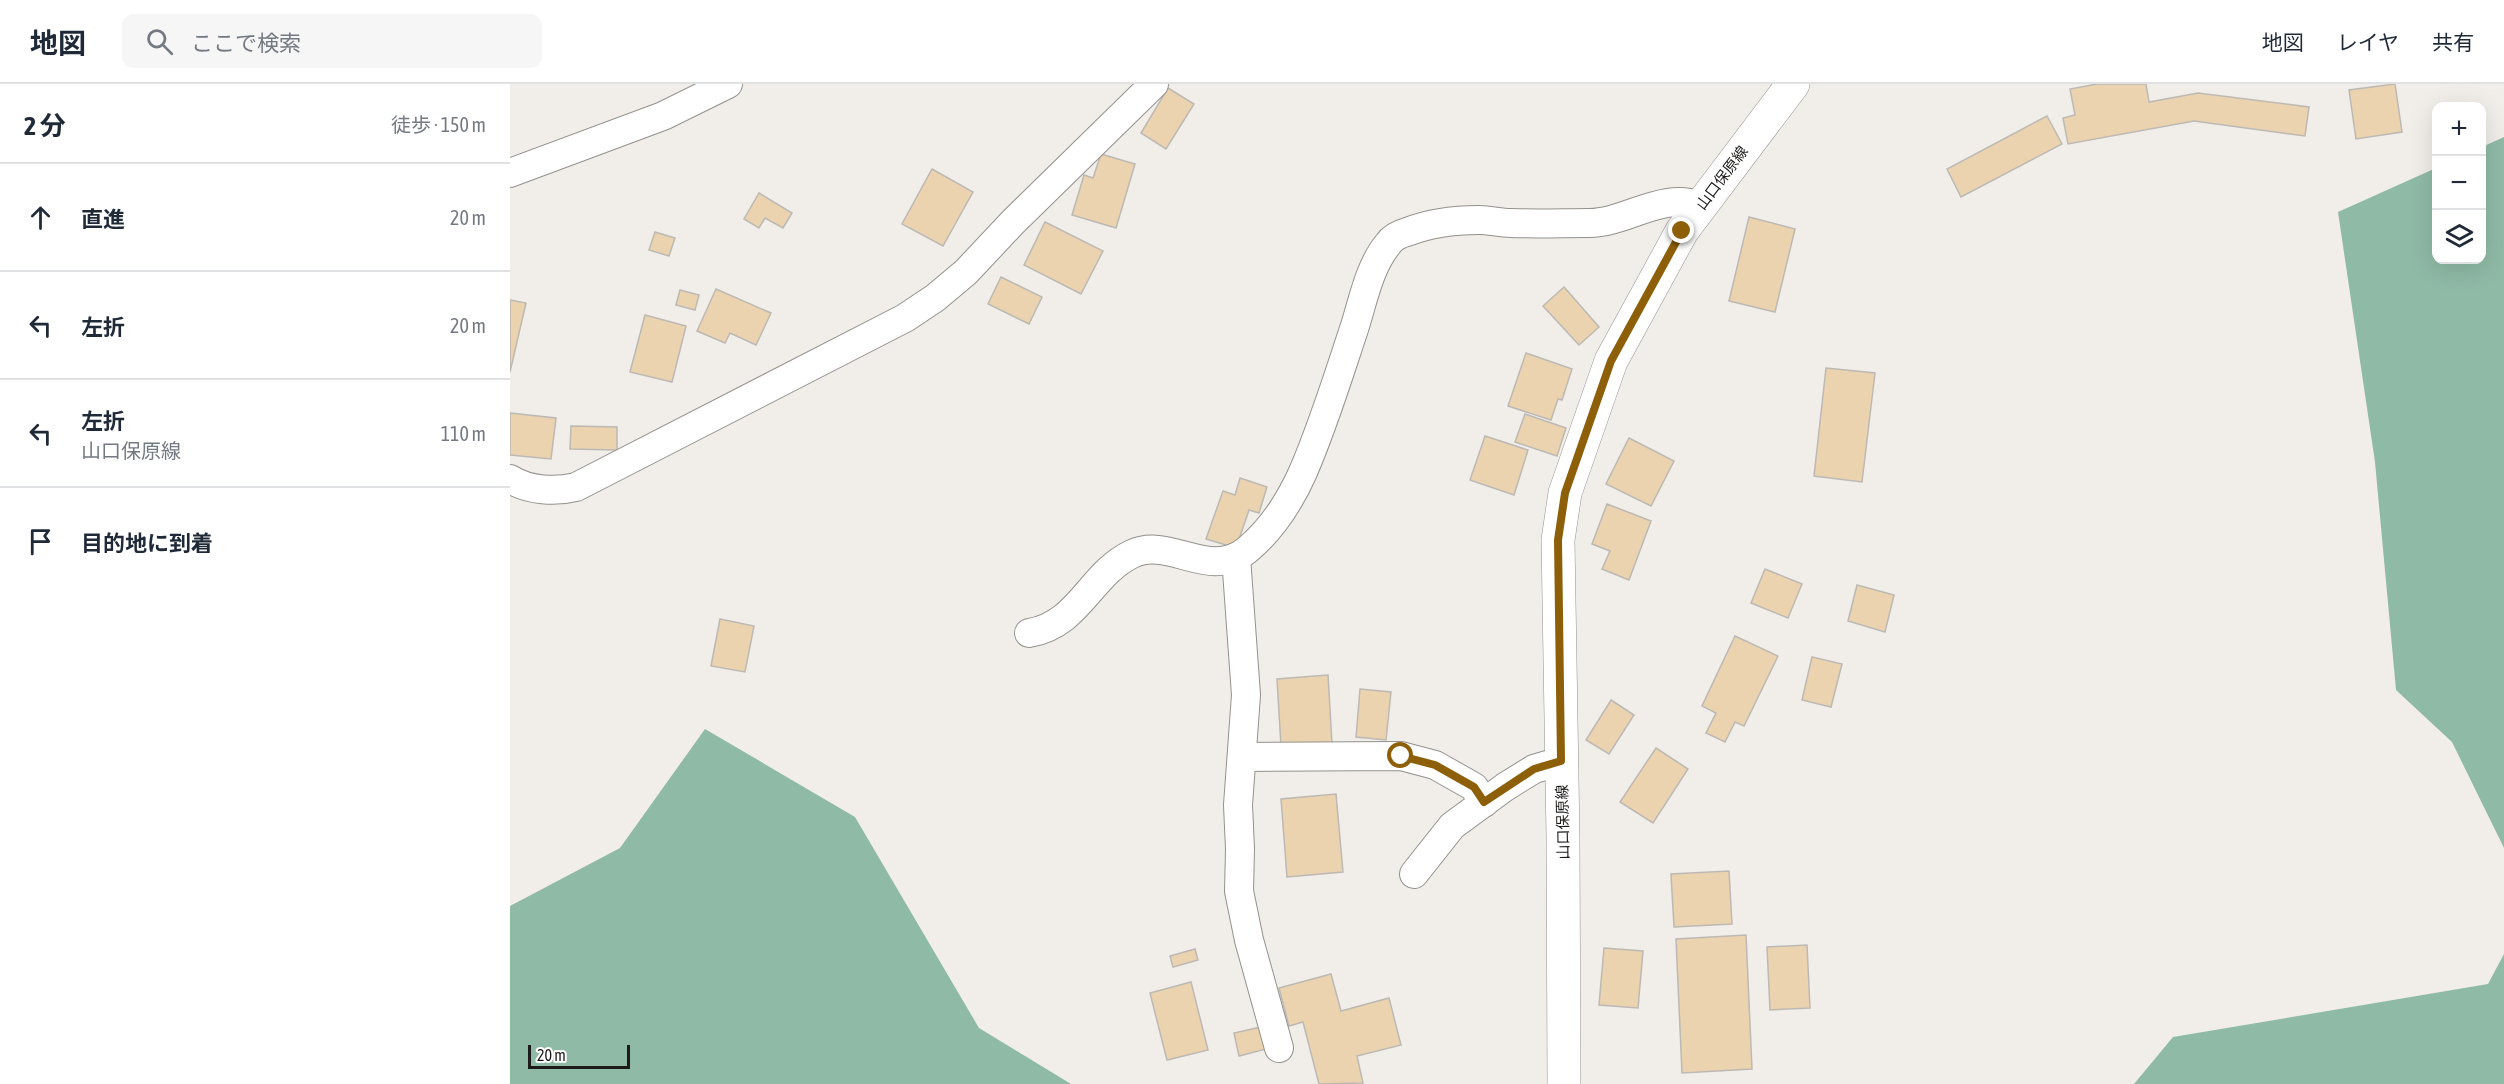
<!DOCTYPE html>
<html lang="ja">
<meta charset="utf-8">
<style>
:root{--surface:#fff;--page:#f6f6f7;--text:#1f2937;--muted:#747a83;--line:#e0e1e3}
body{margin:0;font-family:"Asap Condensed","Noto Sans JP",sans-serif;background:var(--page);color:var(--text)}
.controls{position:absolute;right:18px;top:18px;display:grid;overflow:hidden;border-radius:12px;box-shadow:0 6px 24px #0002}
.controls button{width:54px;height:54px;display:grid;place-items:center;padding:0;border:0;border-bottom:2px solid var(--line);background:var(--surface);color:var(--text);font:30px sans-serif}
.scale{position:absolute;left:18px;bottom:15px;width:102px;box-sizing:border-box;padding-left:6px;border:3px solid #1d1b1a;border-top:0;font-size:16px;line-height:21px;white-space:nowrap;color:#1d1b1a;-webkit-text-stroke:4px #fff;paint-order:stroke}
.stop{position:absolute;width:18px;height:18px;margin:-14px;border:4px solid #8e5f09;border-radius:50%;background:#fff}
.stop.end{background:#8e5f09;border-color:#fff;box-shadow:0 2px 6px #0008}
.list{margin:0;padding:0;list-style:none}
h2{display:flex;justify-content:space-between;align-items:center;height:78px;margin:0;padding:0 24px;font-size:26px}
h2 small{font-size:20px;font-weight:400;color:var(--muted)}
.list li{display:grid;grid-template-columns:39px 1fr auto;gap:18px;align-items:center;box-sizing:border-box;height:108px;padding:0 24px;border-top:2px solid var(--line)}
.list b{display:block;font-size:22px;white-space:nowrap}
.list p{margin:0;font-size:20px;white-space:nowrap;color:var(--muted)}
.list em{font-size:20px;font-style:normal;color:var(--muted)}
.icon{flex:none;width:33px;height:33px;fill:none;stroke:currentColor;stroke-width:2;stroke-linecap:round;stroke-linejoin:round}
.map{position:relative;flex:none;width:1994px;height:1000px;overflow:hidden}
header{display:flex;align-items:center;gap:36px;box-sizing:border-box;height:84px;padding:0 30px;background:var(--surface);border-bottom:2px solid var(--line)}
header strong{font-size:28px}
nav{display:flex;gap:33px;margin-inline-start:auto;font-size:21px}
.search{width:420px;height:54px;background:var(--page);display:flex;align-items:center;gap:15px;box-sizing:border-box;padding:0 21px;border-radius:12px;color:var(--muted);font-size:22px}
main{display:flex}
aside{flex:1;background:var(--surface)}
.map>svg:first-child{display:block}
.forest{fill:#8fbaa6}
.building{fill:#ecd3af;stroke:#bcb9b4;stroke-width:1.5}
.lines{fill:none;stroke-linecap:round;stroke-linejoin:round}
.street-casing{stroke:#94918d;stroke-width:30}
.secondary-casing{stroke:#94918d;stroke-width:34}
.street{stroke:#fff;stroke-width:28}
.secondary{stroke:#fff;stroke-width:33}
.route{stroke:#8e5f09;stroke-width:8}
.labels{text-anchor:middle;stroke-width:4.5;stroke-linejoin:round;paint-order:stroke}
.street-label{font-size:15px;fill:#1d1b1a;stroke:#fff}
</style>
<header>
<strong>地図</strong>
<div class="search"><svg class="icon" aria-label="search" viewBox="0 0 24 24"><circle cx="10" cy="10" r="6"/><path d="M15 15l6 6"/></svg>ここで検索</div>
<nav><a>地図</a><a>レイヤ</a><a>共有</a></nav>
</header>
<main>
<aside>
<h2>2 分<small>徒歩 · 150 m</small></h2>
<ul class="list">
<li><svg class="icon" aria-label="ahead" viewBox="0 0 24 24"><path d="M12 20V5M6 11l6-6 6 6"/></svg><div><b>直進</b></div><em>20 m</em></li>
<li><svg class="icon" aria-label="left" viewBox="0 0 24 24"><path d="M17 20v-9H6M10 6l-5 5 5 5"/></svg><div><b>左折</b></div><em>20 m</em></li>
<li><svg class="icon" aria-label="left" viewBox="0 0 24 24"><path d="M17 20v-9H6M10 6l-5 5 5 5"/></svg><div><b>左折</b><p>山口保原線</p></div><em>110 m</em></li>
<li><svg class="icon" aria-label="arrive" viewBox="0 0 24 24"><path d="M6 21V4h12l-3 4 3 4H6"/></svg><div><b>目的地に到着</b></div></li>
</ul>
</aside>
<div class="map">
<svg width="1994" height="1000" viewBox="0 0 1994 1000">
<rect width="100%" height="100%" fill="#f1ede8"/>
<g class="forest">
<path d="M1994,53V764L1942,658L1886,606L1865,378L1828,128L1926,84V176H1972V63Z"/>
<path d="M195,645L345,733L469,944L561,1000H0V822L110,764Z"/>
<path d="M1994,870V1000H1624L1663,953L1978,900Z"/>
</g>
<g class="building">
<path d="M1587,0H1636L1639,18L1688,9L1799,23L1795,52L1684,37L1558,60L1553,34L1565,31L1560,5Z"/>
<path d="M1885,0L1892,48L1846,55L1839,6Z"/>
<path d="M658,4L684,20L656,65L631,49Z"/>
<path d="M1537,32L1552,60L1451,113L1437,85Z"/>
<path d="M591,70L625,80L606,144L562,131L574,91L583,94Z"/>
<path d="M422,85L463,108L433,162L392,140Z"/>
<path d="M249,109L282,129L273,144L255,134L249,144L234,135Z"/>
<path d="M1239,133L1285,145L1265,228L1219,217Z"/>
<path d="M535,138L593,167L571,210L514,181Z"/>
<path d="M145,148L165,154L159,172L139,166Z"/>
<path d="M491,193L532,213L519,240L478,220Z"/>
<path d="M1054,203L1089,243L1069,261L1033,222Z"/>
<path d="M206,205L261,229L246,261L220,249L215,259L187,247Z"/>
<path d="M170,206L189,211L185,226L166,221Z"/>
<path d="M0,216L16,219L0,288Z"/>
<path d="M135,231L176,242L162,298L120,288Z"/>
<path d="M1016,269L1062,285L1052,316L1048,315L1041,336L998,322Z"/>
<path d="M1316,284L1365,289L1352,398L1304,392Z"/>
<path d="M0,329L46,334L41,375L0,371Z"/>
<path d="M1015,330L1056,344L1047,372L1005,358Z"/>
<path d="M61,342L107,343V366L60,365Z"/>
<path d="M975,352L1018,366L1004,411L960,396Z"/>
<path d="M1119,354L1164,377L1141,422L1096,400Z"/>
<path d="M730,394L757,403L749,429L739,426L726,464L696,455L713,407L725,411Z"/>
<path d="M1097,420L1141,437L1119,496L1092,485L1100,467L1082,460Z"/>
<path d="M1255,485L1292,500L1278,534L1241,519Z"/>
<path d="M1347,501L1384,511L1375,548L1338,537Z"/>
<path d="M210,535L244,542L235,588L201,582Z"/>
<path d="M1225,552L1268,572L1234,642L1225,638L1215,658L1196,649L1206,629L1192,622Z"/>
<path d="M1302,573L1332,580L1321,623L1292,616Z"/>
<path d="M818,591L822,659L771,662L767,595Z"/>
<path d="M850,605L881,608L876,656L846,653Z"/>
<path d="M1101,616L1124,631L1099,670L1076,656Z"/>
<path d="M1146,664L1178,685L1143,739L1110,718Z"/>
<path d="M826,710L833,788L777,793L771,715Z"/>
<path d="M1219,787L1222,840L1164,843L1161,790Z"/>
<path d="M1236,851L1242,985L1172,989L1166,855Z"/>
<path d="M1297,861L1300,924L1260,926L1257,863Z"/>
<path d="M1094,864L1133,867L1128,924L1089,921Z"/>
<path d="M685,865L688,876L663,883L660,872Z"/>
<path d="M821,890L831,927L879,914L891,961L847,972L853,999L809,1000L793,938L779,942L769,904Z"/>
<path d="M681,898L698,966L657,976L640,909Z"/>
<path d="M751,943L756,965L729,972L724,949Z"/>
</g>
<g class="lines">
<g class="street-casing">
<g id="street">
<path d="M0,89L153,32L218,0"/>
<path d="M0,395C19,407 46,408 66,403L395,234L425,214L456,188L503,138L644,0"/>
<path d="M726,473L736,611L728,721L730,765L729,807L739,856L769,964"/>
<path d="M519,549C569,541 580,490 622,470C660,452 699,497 737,466C761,446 780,417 793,388C813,342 828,293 844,245C853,217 859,183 878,160C882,154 889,150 897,148C920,139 945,136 969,136C980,136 990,139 1001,139C1027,140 1053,139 1079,139C1116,139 1153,107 1190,122"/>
<path d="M732,673L891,672L925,681L964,703L974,719"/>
<path d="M904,790L942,742L995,703L1024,685L1051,677"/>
</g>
</g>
<g class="secondary-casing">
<path id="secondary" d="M1054,1000L1053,753L1048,456L1055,409L1101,277L1172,147L1283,0"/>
</g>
<use href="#street" class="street"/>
<use href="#secondary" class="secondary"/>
</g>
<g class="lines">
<path class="route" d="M891,672L925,681L964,703L974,718L1024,685L1051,677L1048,456L1055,409L1101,277L1172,147"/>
</g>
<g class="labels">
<g class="street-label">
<text transform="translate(1212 94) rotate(-53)" y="5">山口保原線</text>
<text transform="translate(1053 738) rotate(-91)" y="5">山口保原線</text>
</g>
</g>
</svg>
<div class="controls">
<button>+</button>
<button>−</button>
<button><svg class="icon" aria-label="layers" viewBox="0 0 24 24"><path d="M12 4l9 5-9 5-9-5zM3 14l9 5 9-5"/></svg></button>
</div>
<div class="scale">20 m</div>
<div class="stop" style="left:891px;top:672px"></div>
<div class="stop end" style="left:1172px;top:147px"></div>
</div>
</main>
